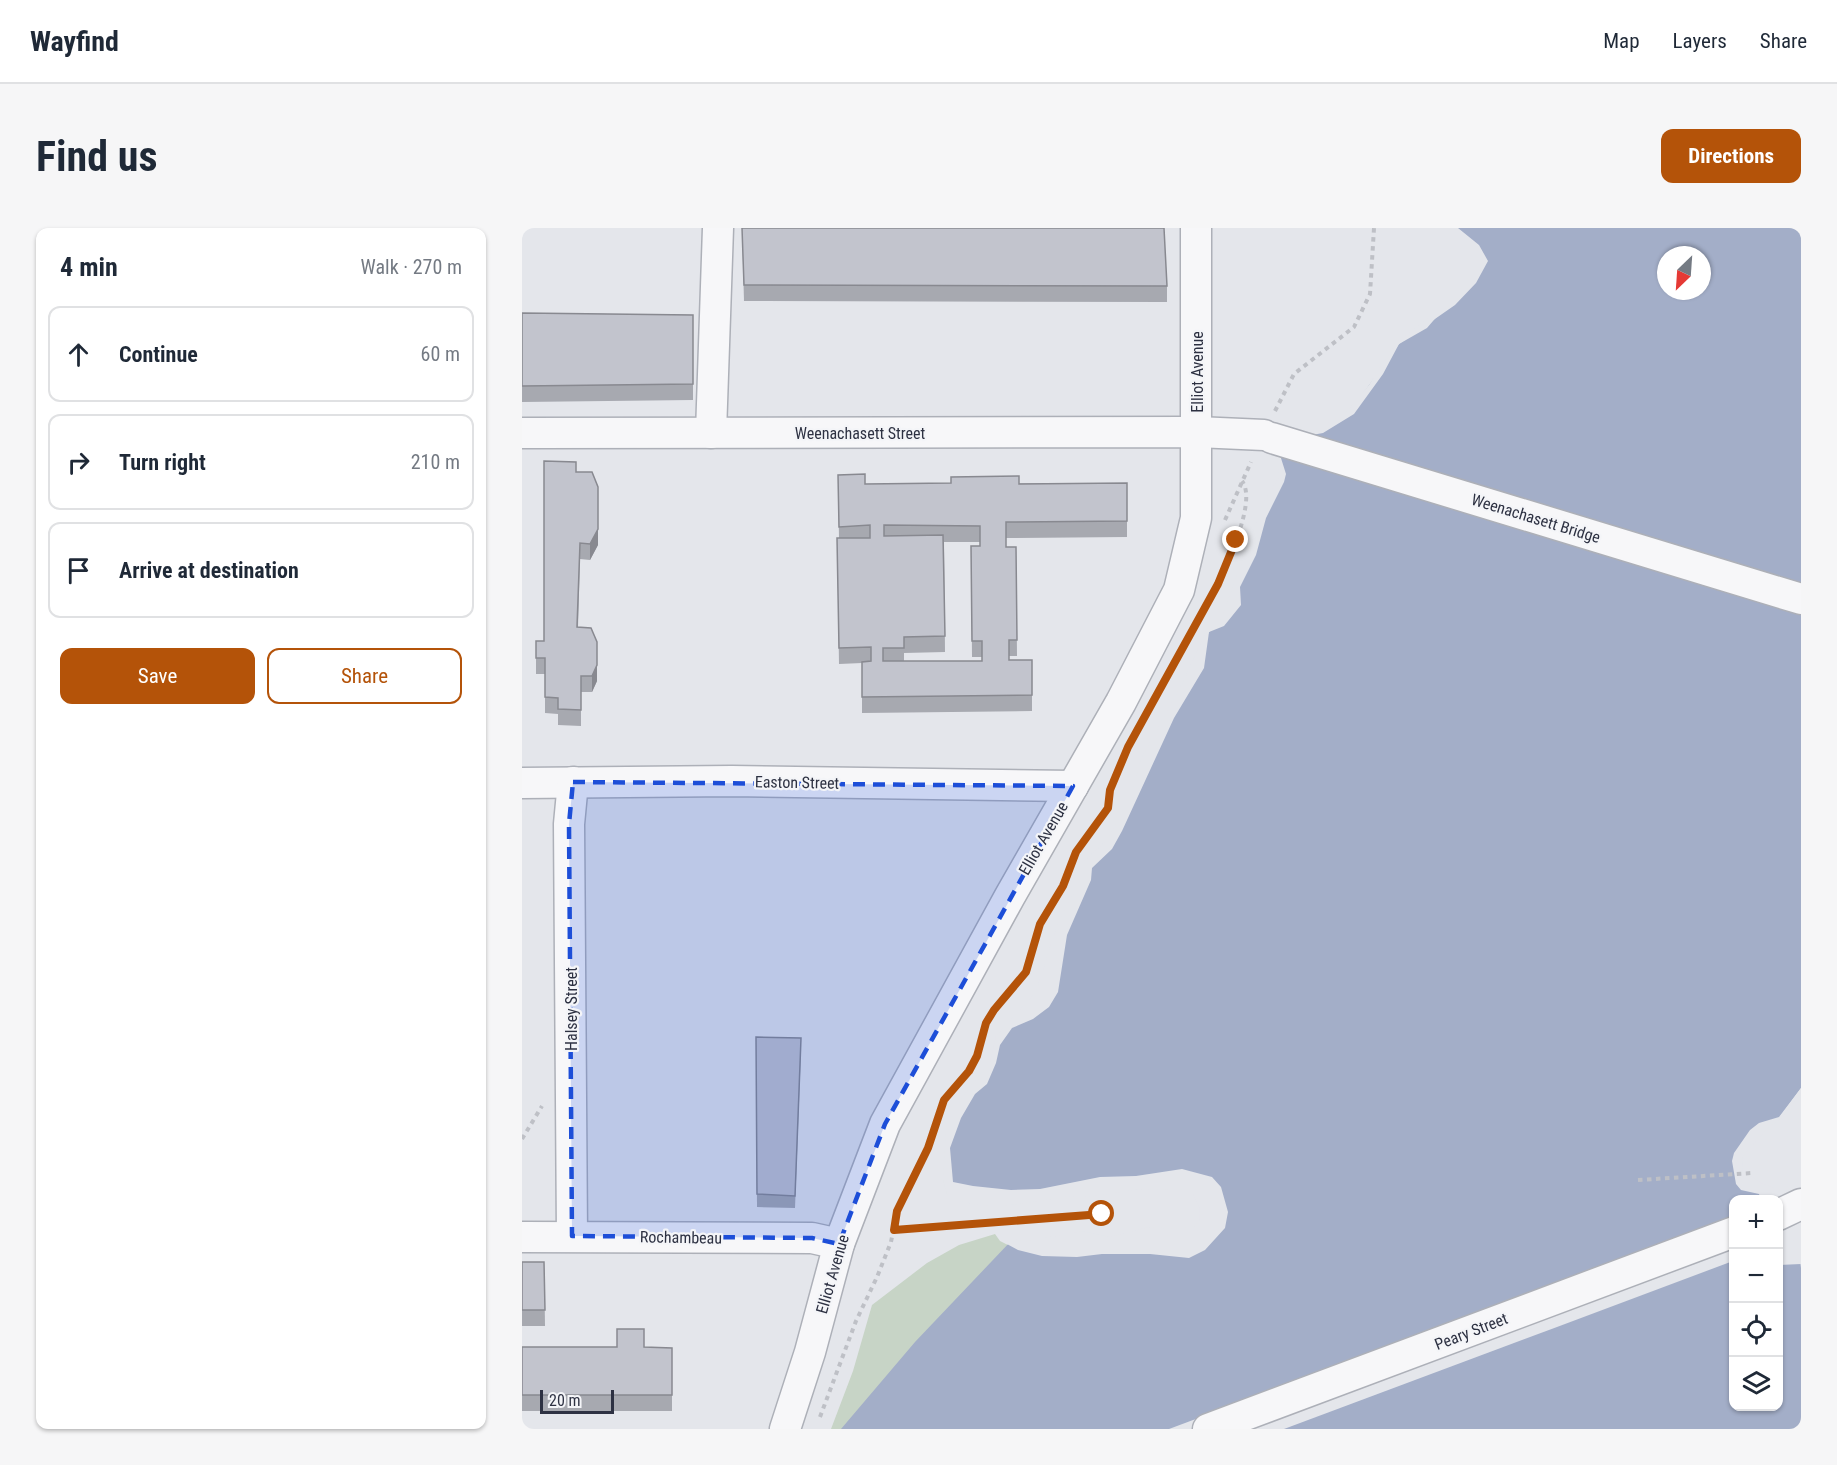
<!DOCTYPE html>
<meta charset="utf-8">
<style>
:root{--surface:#fff;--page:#f6f6f7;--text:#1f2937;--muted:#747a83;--line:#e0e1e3;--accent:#b45309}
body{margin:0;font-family:"Roboto Condensed",sans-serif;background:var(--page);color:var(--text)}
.controls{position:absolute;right:18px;bottom:18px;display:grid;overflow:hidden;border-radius:12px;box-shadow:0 2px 4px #0004}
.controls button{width:54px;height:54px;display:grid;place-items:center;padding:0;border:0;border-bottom:2px solid var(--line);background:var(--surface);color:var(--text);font:30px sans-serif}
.compass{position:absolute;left:1135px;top:18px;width:54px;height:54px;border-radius:50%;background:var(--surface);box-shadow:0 2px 4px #0004;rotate:205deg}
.scale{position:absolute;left:18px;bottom:15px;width:74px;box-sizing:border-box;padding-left:6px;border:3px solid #2d3142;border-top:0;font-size:16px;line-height:21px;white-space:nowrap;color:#2d3142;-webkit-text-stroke:4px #f4f5f8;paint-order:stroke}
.stop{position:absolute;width:18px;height:18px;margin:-14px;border:4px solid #b45309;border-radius:50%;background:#fff}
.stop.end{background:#b45309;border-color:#fff;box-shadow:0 2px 6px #0008}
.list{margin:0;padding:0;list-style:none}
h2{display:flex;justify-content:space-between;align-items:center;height:78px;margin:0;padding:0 24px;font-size:26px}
h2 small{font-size:20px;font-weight:400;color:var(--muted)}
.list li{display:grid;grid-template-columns:39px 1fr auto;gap:18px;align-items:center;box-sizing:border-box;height:96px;margin:0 12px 12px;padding:0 12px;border:2px solid var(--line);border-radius:12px}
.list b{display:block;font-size:22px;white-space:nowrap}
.list em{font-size:20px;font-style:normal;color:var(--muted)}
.actions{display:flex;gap:12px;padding:18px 24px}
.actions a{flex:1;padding:14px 0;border:2px solid var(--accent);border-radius:12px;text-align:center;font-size:21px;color:var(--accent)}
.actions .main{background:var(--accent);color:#fff}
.icon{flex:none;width:33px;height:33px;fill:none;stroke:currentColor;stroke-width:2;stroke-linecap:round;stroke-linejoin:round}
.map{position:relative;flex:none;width:1279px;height:1201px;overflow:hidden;border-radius:12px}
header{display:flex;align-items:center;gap:36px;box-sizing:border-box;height:84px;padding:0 30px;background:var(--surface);border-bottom:2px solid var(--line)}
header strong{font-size:28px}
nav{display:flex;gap:33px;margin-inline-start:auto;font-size:21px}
.intro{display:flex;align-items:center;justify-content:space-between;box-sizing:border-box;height:144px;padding:0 36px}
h1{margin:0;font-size:42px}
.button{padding:15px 27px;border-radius:12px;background:var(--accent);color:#fff;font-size:21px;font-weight:700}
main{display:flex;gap:36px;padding:0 36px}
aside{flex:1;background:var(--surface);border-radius:12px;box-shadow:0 2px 4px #0004}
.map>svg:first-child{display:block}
.green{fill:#c7d4c6}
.water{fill:#a3aec8;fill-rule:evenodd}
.pier{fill:#e4e6eb}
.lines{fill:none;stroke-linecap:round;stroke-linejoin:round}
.minor-casing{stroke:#adb0b8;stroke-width:33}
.path{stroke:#bec0c6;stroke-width:4;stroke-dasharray:4.5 4.5;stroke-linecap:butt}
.minor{stroke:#f7f7f9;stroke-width:30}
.wall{fill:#a7a9b0;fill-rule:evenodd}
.shaded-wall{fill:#888990}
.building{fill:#c2c4cd;stroke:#888990;stroke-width:1.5;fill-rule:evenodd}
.route{stroke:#b45309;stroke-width:8}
.marked{fill:#1d4ed8;fill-opacity:0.2;stroke:#1d4ed8;stroke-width:4.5;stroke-dasharray:12 8;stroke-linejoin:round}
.labels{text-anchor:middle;stroke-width:4.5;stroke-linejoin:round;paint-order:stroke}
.street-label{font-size:16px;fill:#2d3142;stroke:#f4f5f8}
</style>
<header>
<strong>Wayfind</strong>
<nav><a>Map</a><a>Layers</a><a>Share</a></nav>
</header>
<div class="intro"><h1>Find us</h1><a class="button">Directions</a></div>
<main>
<aside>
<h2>4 min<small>Walk · 270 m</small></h2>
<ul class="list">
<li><svg class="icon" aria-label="ahead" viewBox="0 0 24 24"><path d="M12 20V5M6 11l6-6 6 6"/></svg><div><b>Continue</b></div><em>60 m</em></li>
<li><svg class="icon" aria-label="right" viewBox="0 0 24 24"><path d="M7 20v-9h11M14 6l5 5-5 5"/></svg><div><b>Turn right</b></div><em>210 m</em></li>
<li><svg class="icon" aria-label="arrive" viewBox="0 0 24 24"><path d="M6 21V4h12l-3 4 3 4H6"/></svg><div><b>Arrive at destination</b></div></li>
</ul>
<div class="actions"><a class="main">Save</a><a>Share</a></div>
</aside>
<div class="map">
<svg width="1279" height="1201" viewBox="0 0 1279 1201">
<rect width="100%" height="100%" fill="#e4e6eb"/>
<path class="green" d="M473,1006L478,1013L496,1022L494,1201H309L331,1143L350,1077L405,1035L437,1017Z"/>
<path class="water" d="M936,0H1279V860L1257,890L1243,899L1217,928L1218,945L1252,971L1212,972V1178H1256L1257,986L1266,1013L1276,1018L1279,1040V1201H319L393,1114L489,1013L502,1017L588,1012L673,1002C686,986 681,969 664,959L428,964L427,900L471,836L476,809L517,765L556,664L564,635L587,615L687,404L701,392L760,249L758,227L826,186L877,116L933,77L954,55L966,33L957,17ZM1144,27H1180V63H1144Z"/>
<g class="pier">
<path d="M915,84L917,86L905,100L877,116L861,146L832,186L801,205L790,207L758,227L764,246L762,254L744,290L734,327L718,359L719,377L702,398L687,404L682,440L652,490L600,603L590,621L570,640L569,652L545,707L536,764L527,779L511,791L490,800L478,817L474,835L465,856L453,866L439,890L428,920L431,954L451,958L489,962L518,961L578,949L614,948L660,941L690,949L699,959L706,984L703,1000L683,1022L667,1030L628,1026H580L555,1029L520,1028L496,1022L483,1015L489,1010L502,1014L560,1003L588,1009L627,999L654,1001L672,999L678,992L677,979L671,966L663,962L618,961L573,968L542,969L489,977L460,978L439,973L425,966L421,952L424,901L433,878L468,834L474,808L514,764L536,694L553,663L562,633L584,613L597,591L613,554L619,531L663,450L684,403L699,391L742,274L757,249L755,226L788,208L791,203L824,184L847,157L874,114Z"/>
<path d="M1279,860V865L1259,891L1245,901L1220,929L1221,943L1239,955L1252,960V971L1255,972L1239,971L1237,966L1219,962L1214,956L1210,933L1212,925L1228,902L1237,895L1257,889Z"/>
<path d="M1256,983L1259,984L1268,1011L1279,1017V1036L1257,1037Z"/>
<path d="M1211,990V1033L1035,1099L762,1201H647Z"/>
</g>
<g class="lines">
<g class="minor-casing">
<g id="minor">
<path d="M0,205L675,204L742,207"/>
<path d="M189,205L196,0"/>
<path d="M750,210L1279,371"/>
<path d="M0,555L210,553L551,558"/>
<path d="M1256,987L1279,976"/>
<path d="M50,1008L47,596L51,554"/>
<path d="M0,1009L290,1010L317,1016"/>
<path d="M263,1201L288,1124L317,1016L363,896L488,668L599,474L657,362L674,290V0"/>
<path d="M686,1201L1212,1004"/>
</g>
</g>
<g class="path">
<path d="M753,183L772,146L832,99L848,66L852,0"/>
<path d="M703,292L729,234"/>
<path d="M655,429C672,400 742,282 720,253"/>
<path d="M0,911L20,878"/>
<path d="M1116,952L1230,945"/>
<path d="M372,1002L580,986"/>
<path d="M298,1189L334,1093L355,1049L369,1014L375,983L406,920L422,872L447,843L455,828L464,795L473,782L504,744L518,696L541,658L554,624L586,580L588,562L603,525"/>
</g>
<use href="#minor" class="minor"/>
</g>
<g class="wall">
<path d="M220,0L645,58V74L222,73Z"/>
<path d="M0,85L171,87V172L0,174Z"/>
<path d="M54,244L76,317L68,332L58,331L56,399L75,453L70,464H59V498L36,497V486L23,485V446H14V413H22Z"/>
<path d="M316,247L343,256L605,255V309L484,310V319H494L495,428H487V432H510V483L340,485V435L317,436L315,310H317ZM422,314H458V318H449L450,429H460V433H382V425L423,424Z"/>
<path d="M234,809L279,822L273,980L235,979Z"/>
<path d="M0,1034H22L23,1098H0Z"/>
<path d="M0,1119L150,1120V1183H0Z"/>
</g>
<g class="shaded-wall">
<path d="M76,301V317L68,332V316Z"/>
<path d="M75,437V453L70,464V448Z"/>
</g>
<g class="building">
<path d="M220,0H642L645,58L222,57Z"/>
<path d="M0,85L171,87V156L0,158Z"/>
<path d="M22,233L54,234V244H70L76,259V301L68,316L58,315L55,399L69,400L75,414V437L70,448H59V482L36,481V470L23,469V430H14V413H22Z"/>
<path d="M343,246V256L429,255V249L497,248V256L605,255V293L484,294V319H494L495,412H487V432H510V467L340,469V434L349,433V419L317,420L315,310H348V297L317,299L316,247ZM362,297L458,298V318H449L450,413H460V433H361V420H382V409L423,408L421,307L362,308Z"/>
<path d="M234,809L279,810L273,968L235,966Z"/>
<path d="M0,1034H22L23,1082H0Z"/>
<path d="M95,1101H122V1119L150,1120V1167H0V1119H95Z"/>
</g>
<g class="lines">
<path class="route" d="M580,986L372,1002L375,983L406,920L422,872L447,843L455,828L464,795L472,782L504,744L518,696L541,658L554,624L586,580L588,562L606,519L696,356L714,312"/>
</g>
<path class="marked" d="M51,554L551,558L363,896L317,1016L290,1010L50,1008L47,596Z"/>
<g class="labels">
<g class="street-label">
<text transform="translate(675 144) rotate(-90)" y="6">Elliot Avenue</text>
<text x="338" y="211">Weenachasett Street</text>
<text transform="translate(1014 290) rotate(17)" y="6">Weenachasett Bridge</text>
<text transform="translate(275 554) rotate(1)" y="6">Easton Street</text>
<text transform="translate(521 610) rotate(-60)" y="6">Elliot Avenue</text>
<text transform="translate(49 781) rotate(-90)" y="6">Halsey Street</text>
<text transform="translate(159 1009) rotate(1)" y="6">Rochambeau</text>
<text transform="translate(310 1046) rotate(-74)" y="6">Elliot Avenue</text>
<text transform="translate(949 1103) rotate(-21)" y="6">Peary Street</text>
</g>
</g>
</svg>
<div class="controls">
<button>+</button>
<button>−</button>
<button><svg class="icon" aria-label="locate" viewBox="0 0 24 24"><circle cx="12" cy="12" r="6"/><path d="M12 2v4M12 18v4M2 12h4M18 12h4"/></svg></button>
<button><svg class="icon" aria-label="layers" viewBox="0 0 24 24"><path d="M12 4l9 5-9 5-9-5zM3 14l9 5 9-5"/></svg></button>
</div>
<svg class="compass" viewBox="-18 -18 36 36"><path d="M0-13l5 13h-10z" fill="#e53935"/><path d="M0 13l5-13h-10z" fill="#747a83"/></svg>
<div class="scale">20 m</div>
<div class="stop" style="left:580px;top:986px"></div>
<div class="stop end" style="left:714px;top:312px"></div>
</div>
</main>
